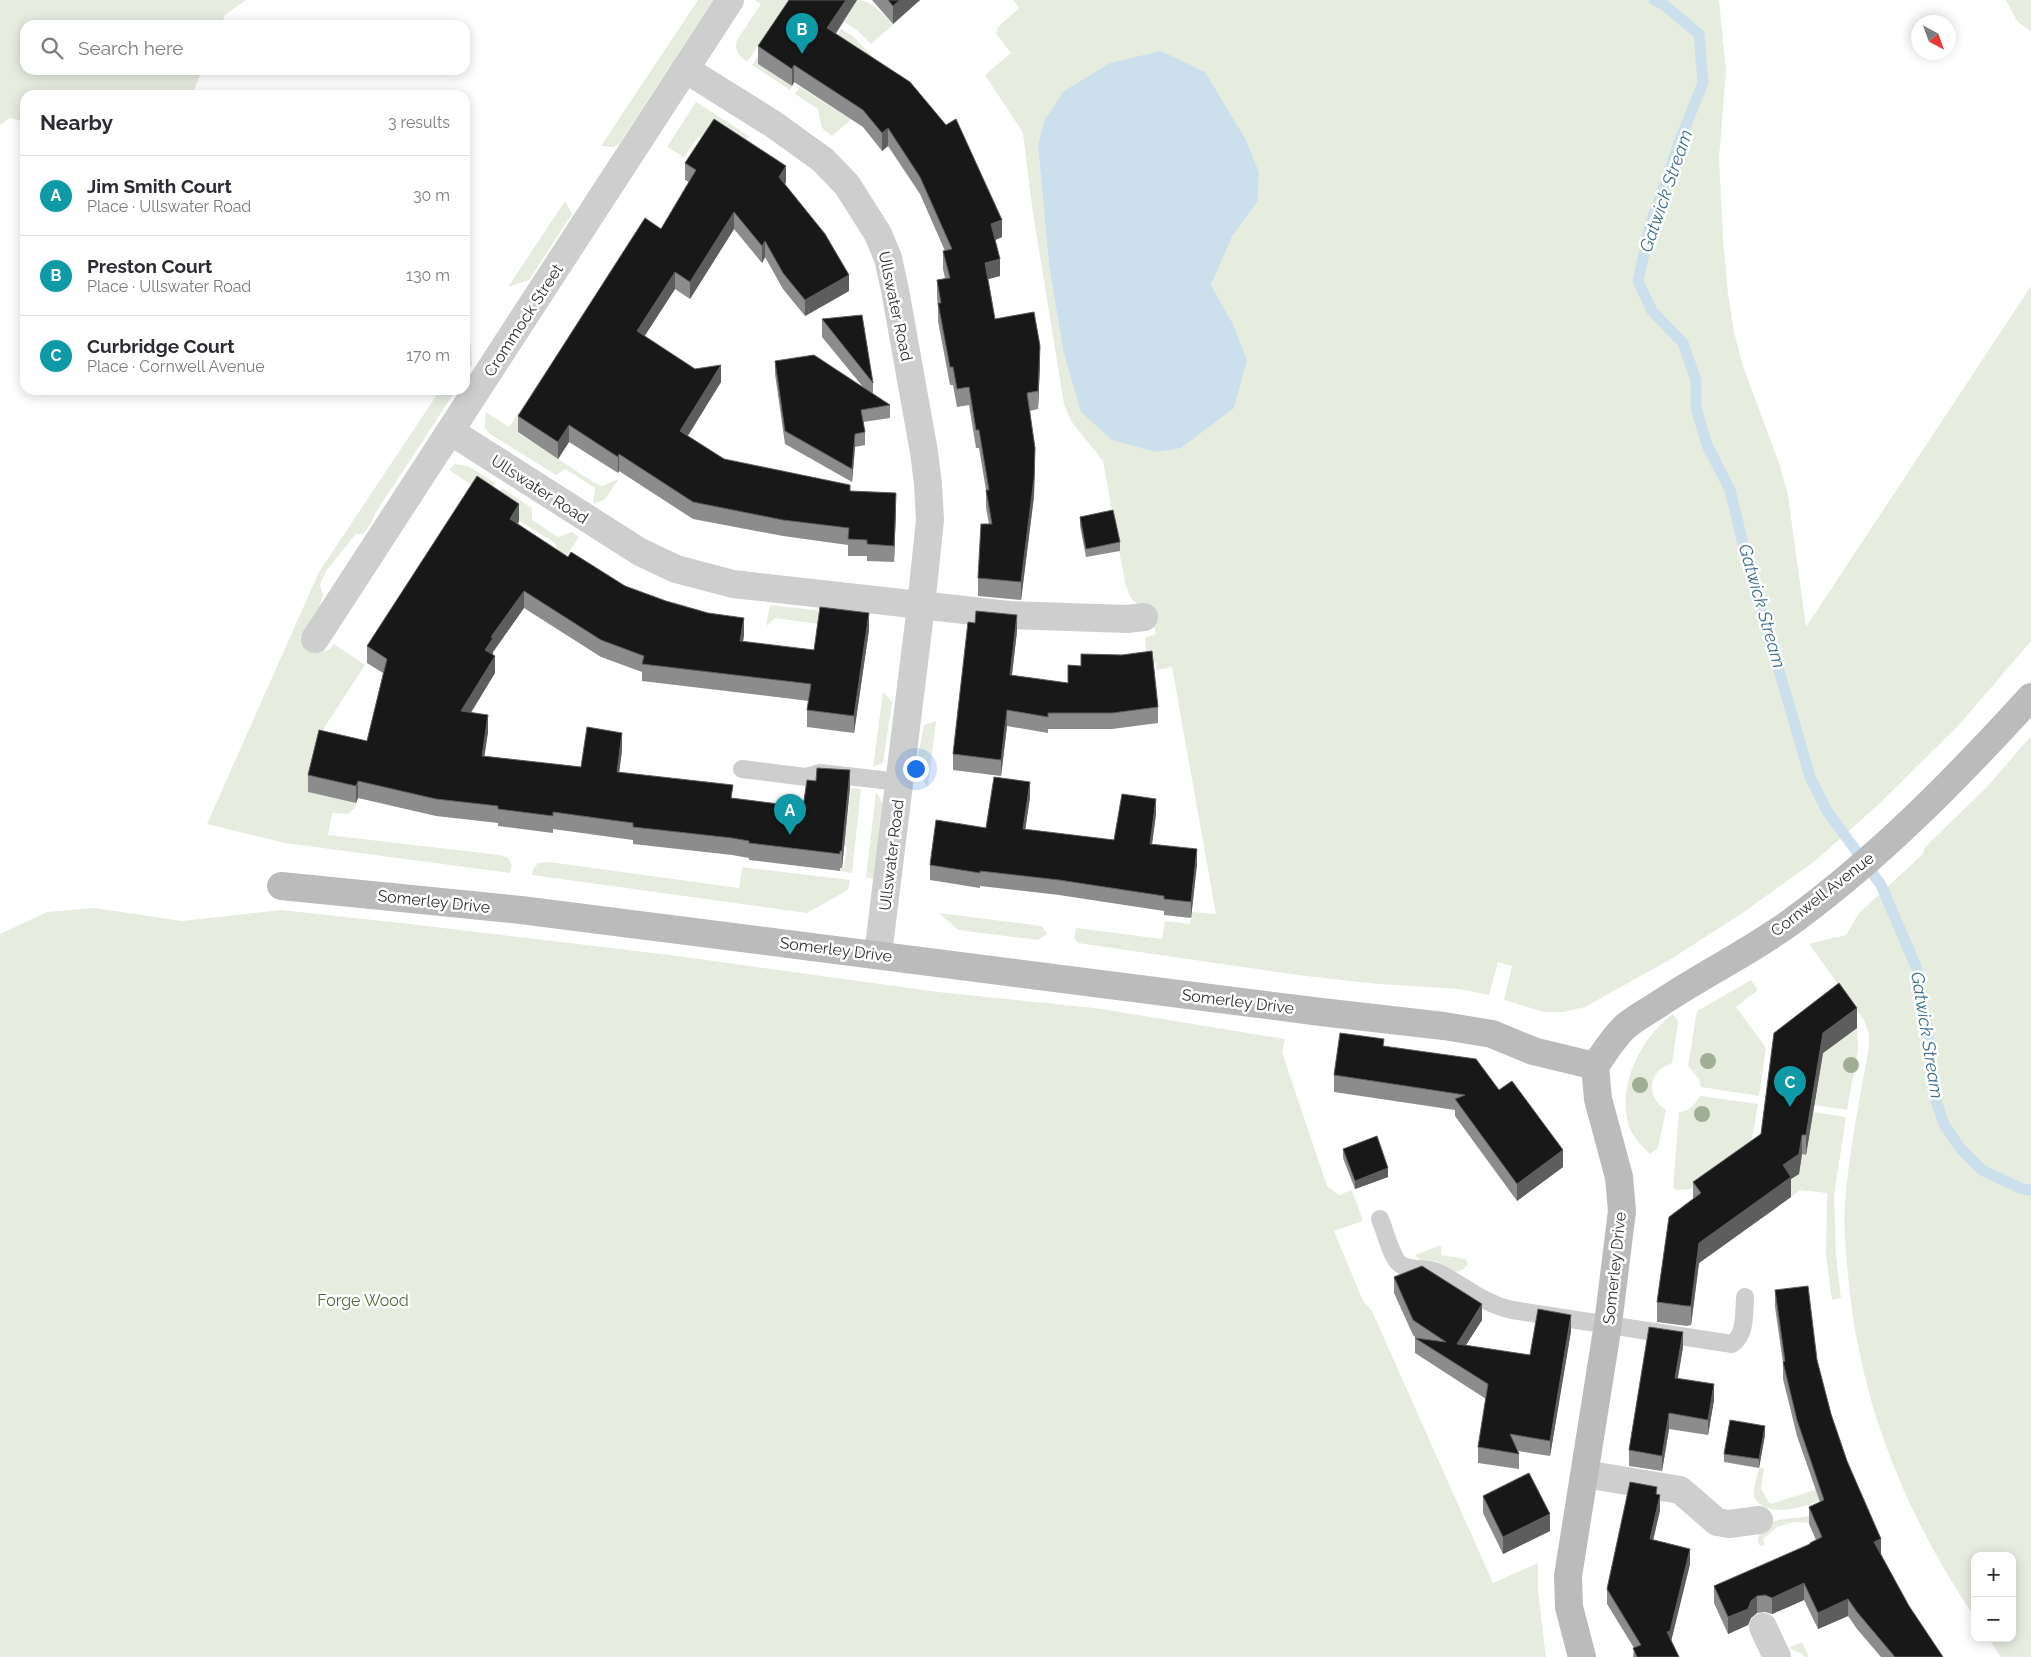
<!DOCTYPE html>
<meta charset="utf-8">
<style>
:root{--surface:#fff;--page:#f2f2f3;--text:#2b2b33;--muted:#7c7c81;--line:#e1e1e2;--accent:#df3b45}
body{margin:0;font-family:Raleway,sans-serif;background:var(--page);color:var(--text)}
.controls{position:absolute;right:15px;bottom:15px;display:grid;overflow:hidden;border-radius:10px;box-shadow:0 2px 12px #0003}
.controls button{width:45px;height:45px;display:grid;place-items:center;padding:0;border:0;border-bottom:1px solid var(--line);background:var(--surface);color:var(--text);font:25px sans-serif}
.compass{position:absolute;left:1911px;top:15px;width:45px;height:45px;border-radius:50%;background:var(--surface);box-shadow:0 2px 12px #0003;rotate:139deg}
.you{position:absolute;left:915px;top:768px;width:18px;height:18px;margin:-12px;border:4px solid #fff;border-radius:50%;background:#1a73e8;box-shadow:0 0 0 8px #1a73e833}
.badge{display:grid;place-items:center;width:32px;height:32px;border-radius:50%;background:var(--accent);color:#fff;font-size:16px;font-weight:700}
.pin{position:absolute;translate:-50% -41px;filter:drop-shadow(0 1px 2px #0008)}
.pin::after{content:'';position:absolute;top:26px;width:18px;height:15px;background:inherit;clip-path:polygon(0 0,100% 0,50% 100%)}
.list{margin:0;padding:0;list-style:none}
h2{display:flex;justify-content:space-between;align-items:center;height:65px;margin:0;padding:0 20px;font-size:21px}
h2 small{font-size:16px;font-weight:400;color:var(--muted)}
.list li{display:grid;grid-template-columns:32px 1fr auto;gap:15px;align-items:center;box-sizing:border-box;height:80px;padding:0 20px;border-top:1px solid var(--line)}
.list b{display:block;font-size:19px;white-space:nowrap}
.list p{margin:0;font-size:16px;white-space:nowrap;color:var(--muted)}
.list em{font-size:16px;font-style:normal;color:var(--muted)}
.icon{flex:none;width:28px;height:28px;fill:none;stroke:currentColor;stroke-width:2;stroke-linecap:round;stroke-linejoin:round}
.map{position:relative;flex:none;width:2031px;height:1657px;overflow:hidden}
.search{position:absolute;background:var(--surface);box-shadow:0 2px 12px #0003;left:20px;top:20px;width:450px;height:55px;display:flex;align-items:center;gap:12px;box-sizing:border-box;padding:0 18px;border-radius:15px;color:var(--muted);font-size:19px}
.panel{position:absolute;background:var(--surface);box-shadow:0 2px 12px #0003;left:20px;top:90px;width:450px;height:305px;border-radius:15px}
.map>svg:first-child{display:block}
.green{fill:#e6eddf;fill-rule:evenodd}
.water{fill:#ccdfec}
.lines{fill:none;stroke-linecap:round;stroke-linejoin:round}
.stream{stroke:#ccdfec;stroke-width:11}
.lane{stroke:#cecece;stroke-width:18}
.street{stroke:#cecece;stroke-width:28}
.secondary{stroke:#bbb;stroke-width:28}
.tree{fill:#a0ae95}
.wall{fill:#8c8c8c}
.shaded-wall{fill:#5d5d5d}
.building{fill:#181818;stroke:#5d5d5d}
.labels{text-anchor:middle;stroke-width:5;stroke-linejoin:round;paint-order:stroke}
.street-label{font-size:16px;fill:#313131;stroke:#fff}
.park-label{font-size:16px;fill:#536b3f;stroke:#fff}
.water-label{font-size:18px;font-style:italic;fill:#417090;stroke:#fff}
</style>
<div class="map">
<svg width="2031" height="1657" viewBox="0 0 2031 1657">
<rect width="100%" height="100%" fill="#fff"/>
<g class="green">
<path d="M0,0H246L225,15L221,25H25V70H202L192,95H25V122L10,118L0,125Z"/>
<path d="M698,0H713L619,144L613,147L601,146Z"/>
<path d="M755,0H788L747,62C739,56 734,51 737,40L761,4Z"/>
<path d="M795,0L758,64L792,86L790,90L752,65Z"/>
<path d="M857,0C872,0 884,15 893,25L871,44L857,30L844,22Z"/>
<path d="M1013,0H1719L1726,71L1719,158L1723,239L1728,293L1734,332L1743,366L1780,466L1788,495L1806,627L2031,286V641L1958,726L1879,804L1815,861L1741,914L1671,959L1585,1007L1564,1012H1544L1504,1000L1512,966L1498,962L1489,995L1459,989L1378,984L1297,975L1078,943L1074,938L1076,928L1162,939L1165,921L1190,924L1192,912L1216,914L1172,667L1157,670L1156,663H1147L1145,638L1156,634L1148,604C1132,607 1129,595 1125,583L1103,461L1071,421L1064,404L1032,207L1023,133L985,75L1011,53L996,34L998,27L1019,8ZM1246,140L1259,173L1258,201L1233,235L1211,285L1232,322L1063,350L1049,266L1038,146Z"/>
<path d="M2006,0H2031V32L2017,21Z"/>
<path d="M841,29L853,36L886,71L852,119L832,136L822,128L818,109L795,94L800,87L847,117L829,47Z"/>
<path d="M696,102L749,136L739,152L709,144L698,137L684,157L667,147Z"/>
<path d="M565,201L572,214L529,280L508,287Z"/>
<path d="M471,343L472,365L465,376V352Z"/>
<path d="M440,390H456L376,512L370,525L363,534H356L326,571L320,585L323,595L319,608L300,638L321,651L329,650L334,644L365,665L324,728L308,792L357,803L355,808L348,814L332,813L328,835L500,855L508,858L512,865L510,873L285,843L207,824L319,572Z"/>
<path d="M525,403L534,408L518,433L595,483L602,486L619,479L604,500L593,504L595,488L565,469L556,475L490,434L485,428L486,412L509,427Z"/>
<path d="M455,464L468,466L495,483L486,499L457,515L455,511L471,484L449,470Z"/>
<path d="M502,488L532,508V520L558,537L572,532L579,537L567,555L568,564L557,552L555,543L492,504Z"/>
<path d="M770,605L842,613L820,624L775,618L766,626Z"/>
<path d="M883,692L892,702L883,763L873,767Z"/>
<path d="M936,721L928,786L915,772L924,725Z"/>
<path d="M2031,736V1657H2001L1988,1638H2012V1556H1975V1618C1905,1514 1859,1401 1848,1275C1846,1251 1843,1227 1845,1203C1849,1150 1860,1098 1869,1046V1034L1864,1020L1809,944L1846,935L1859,913L1923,854L1925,847L1987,787Z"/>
<path d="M851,788L861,789L852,873L840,871V868H844L847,846L844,845Z"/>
<path d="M876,792L883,804L874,879L866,877Z"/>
<path d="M549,862L739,888L742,867L850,880L848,890L807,913L532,875L533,870L538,863Z"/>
<path d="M94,908L182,921L281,910L410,924L670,955L938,992L1095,1008L1285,1039L1282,1052L1327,1186L1339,1195L1352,1190L1363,1221L1334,1231L1363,1301L1372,1311L1493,1583L1538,1563V1591L1546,1657H0V934L47,912Z"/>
<path d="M939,913L1042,926L1047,934L1038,940L958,930Z"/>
<path d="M1751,980L1758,990L1736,1007L1766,1048L1759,1096L1701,1087L1699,1079L1688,1066L1697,1011Z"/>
<path d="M1673,1014L1678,1022L1672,1063C1648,1071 1645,1096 1666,1110L1658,1148L1650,1154C1641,1145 1631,1135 1628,1123C1618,1083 1641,1038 1673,1014Z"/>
<path d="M1857,1028L1858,1050L1847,1110L1814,1105L1819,1045L1837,1042Z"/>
<path d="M1700,1096L1758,1104L1751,1144L1690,1189L1677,1190L1673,1188L1679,1112C1690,1111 1695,1104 1700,1096Z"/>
<path d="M1813,1112L1846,1117L1834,1196L1836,1255L1841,1298L1832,1300L1826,1256L1827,1193L1800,1190L1791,1197L1783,1185L1799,1174L1802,1154L1806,1155Z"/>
<path d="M1438,1246H1441V1255L1466,1259L1468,1265C1453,1281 1447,1263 1434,1261C1430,1260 1425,1261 1421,1261L1415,1255Z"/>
<path d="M1759,1468H1764L1761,1489L1770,1504L1847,1480L1850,1487C1829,1497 1782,1521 1760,1504C1758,1502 1754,1498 1754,1495C1753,1487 1758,1475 1759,1468Z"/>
<path d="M1857,1502L1809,1523L1794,1522L1777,1527L1763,1539L1765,1545L1760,1546L1758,1542C1759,1516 1788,1520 1808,1516C1824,1512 1841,1506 1857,1502Z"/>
<path d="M1802,1642L1809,1657H1805L1802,1654L1788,1648Z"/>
</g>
<path class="water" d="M1161,51L1205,72L1246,140L1259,172L1258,201L1233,235L1211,285L1232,322L1247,360L1234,408L1181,448L1156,452L1112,440L1081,412L1063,350L1049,266L1038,146L1044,121L1064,91L1110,63Z"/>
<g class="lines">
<path class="stream" d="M1654,0L1663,4L1699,34L1703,83L1682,135L1650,226L1638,281L1652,311L1683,343L1696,380V408L1707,445L1730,490L1747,560L1810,777L1827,811L1881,885L1917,969L1928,1036L1933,1092L1944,1124L1960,1148L1982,1170L2022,1189L2031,1190"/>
<g class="lane">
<path d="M742,769L806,777L820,773L900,782"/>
<path d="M1380,1219C1385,1230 1391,1257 1400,1264C1411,1273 1425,1266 1437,1272C1464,1285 1481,1303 1512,1310L1732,1344C1746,1335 1744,1312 1745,1297"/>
</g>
<g class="street">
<path d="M685,69L773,124L823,160L847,185L878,234L888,258L895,290L924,452L928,484L930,520L921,606L878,954"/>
<path d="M450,431L640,552L676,569L733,584L1009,615L1127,619L1144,617"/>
<path d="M315,639L730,0"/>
<path d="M1585,1474L1680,1490L1717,1522L1729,1524L1759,1520"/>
<path d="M1763,1627L1777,1657"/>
</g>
<g class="secondary">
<path d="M281,886L521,910L1321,1012L1444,1026L1492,1034L1533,1051L1595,1066"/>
<path d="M1595,1066C1605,1052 1614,1036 1627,1025C1636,1018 1646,1012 1656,1006C1700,976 1748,953 1791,922C1880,857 1957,778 2031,697"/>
<path d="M1582,1657L1569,1607L1568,1576L1608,1324L1622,1211L1619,1177L1598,1099L1595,1066"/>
</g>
</g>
<g class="tree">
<circle cx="1708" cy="1061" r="8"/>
<circle cx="1851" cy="1065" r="8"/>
<circle cx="1640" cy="1085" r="8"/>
<circle cx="1702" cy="1114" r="8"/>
</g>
<g class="wall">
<path d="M789,0H857L836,34L1002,237L995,240L1000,276L988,279L995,319L1040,364L1038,409L1030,411L1035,466L1034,496L1021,600L978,596V578L989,524L986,508V490L979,448H976L969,405L957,407L953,385H950L938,321V306L937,298V280L945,278L943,269V251H945L920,194L888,146L882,151L863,127L794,82L792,86L758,64V46Z"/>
<path d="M872,0H920L893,24Z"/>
<path d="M685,163L786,182L785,185L849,291L805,316L783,289L765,257L762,263L734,229L690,299L675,289L644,336L695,369L721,382L688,436L724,459L850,491L896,509L894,562L867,561V556H848V545L783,536L693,519L619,471L618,473L569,442L558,459L518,432V416L661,229L689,182L685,180Z"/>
<path d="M822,319L873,383V394L890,405V418L863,422L865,432V445L855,447L852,482L785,444L775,374V361L863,387L822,337Z"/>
<path d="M1080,517L1120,542V551L1086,557L1080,526Z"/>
<path d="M519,521L518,524L568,557L625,586L744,635L743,642L814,650L869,630L854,733L807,727V710L809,701L642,681V672L601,657L524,608L493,652L495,673L471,713L488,732L484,756L581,767L622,750L619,772L733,798L803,807L850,787L842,868H840V871L749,860V858L732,855L633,844V840L611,837L553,829V833L498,826V823L436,816L358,798L356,803L308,792V775L367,741L383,673L367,663V646Z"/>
<path d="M1017,631L1012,675L1158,707V723L1112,729H1048V733L1007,726L1001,776L953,770V754Z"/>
<path d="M1030,797L1025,830L1114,840L1156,814L1152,844L1197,864L1191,918L1164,915V911L1059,895L980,886V888L930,880V865L986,828Z"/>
<path d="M1857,1028L1823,1053L1806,1155L1802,1154L1799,1174L1791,1179V1197L1699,1263L1691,1325L1687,1326L1657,1322V1302L1693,1199V1182L1761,1134L1774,1033Z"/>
<path d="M1384,1046L1499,1090L1563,1167L1517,1201L1455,1116V1110L1334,1092V1075Z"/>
<path d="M1343,1149L1388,1177L1355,1189L1343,1158Z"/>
<path d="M1394,1277L1482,1320L1466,1345L1530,1355L1571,1331L1550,1456L1518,1451L1519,1454V1469L1478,1463V1447L1486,1399L1415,1353V1338H1416L1413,1335L1394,1293Z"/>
<path d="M1775,1290L1817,1360L1831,1414L1847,1461L1881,1555L1909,1606L1943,1657H1881L1857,1629L1848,1616L1818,1629L1804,1600L1772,1614L1765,1612L1757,1613L1751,1618L1748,1625L1728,1634L1714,1603V1586L1810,1545V1543L1816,1540L1809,1524V1507L1820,1502L1797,1436L1783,1379V1363L1775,1307Z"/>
<path d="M1683,1347L1678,1378L1714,1400L1708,1435L1669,1429L1662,1471L1629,1466V1450Z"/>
<path d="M1765,1435L1759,1468L1724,1462V1454Z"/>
<path d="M1657,1494L1660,1510L1653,1540L1690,1564L1671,1640L1679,1657H1633L1634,1648L1607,1604V1589Z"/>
<path d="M1483,1496L1550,1531L1503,1554L1483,1513Z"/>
</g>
<g class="shaded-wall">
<path d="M846,0H857L827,46V28Z"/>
<path d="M900,0H920L893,24V6Z"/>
<path d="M794,65V82L792,86V69Z"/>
<path d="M888,128V146L882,151V133Z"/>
<path d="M786,166V182L779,194V177Z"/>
<path d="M734,212V229L690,299V282Z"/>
<path d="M1002,220V237L991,242V224Z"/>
<path d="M765,241V257L762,263V246Z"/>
<path d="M1000,259V276L985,280V263Z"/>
<path d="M675,272V289L637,348V331Z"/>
<path d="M849,275V291L805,316V300Z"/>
<path d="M1040,346V364L1038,409V391Z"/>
<path d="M721,365V382L680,448V431Z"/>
<path d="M569,425V442L558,459V442Z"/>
<path d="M855,434V447L852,482V469Z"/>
<path d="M1035,448L1034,496L1021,600V582Z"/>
<path d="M619,454V471L618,473V457Z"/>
<path d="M896,493V509L894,562V546Z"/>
<path d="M519,504V521L510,536V519Z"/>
<path d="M524,591V608L493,652V655L485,650L491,637Z"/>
<path d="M869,613V630L854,733V716Z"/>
<path d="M1017,615V631L1010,691V675Z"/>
<path d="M744,618V635L740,658V641Z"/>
<path d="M495,656V673L461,728V711Z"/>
<path d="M1007,710V726L1001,776V760Z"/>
<path d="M488,715V732L482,773V756Z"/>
<path d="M622,733V750L617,789V772Z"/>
<path d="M850,770V787L842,868V851Z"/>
<path d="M358,781V798L356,803V786Z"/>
<path d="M1030,782V797L1023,845V829Z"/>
<path d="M1156,799V814L1150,859V844Z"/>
<path d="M1197,849V864L1191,918V902Z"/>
<path d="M1857,1008V1028L1823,1053L1806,1155V1135L1823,1033Z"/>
<path d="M1802,1135V1154L1799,1174L1791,1179V1197L1699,1263L1691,1325V1306L1699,1243L1783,1165Z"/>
<path d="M1563,1150V1167L1517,1201V1184Z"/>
<path d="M1388,1168V1177L1355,1189V1181Z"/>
<path d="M1482,1304V1320L1457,1359V1344Z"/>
<path d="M1571,1315V1331L1550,1456V1441Z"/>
<path d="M1683,1332V1347L1675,1393V1378Z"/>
<path d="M1714,1384V1400L1708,1435V1420Z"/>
<path d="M1669,1413V1429L1662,1471V1456Z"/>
<path d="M1765,1426V1435L1759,1468V1459Z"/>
<path d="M1660,1495V1510L1650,1554V1539Z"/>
<path d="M1550,1514V1531L1503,1554V1537Z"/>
<path d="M1881,1539V1556L1874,1542Z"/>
<path d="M1690,1549V1564L1670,1646L1667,1632Z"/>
<path d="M1804,1583V1600L1772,1614V1598Z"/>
<path d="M1757,1596V1613L1751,1618L1748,1625L1728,1634V1617Z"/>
<path d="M1848,1599V1616L1818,1629V1613Z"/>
</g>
<g class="building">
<path d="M789,0H846L827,28L910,82L946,125L956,119L1002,220L991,224L1000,259L985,263L995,319L1034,312L1040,346L1038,391L1027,393L1035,448L1034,478L1021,582L978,578L981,524H992L986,490H989L979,430H976L969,387L957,389L953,367H950L938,303H941L937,280L950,278L943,251L952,249L920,177L888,128L882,133L863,110L794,65L792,69L758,46Z"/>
<path d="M888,0H900L893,6Z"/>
<path d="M714,119L786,166L779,177L825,234L849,275L805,300L783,273L765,241L762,246L734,212L690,282L675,272L637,331L695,369L721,365L680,431L724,459L850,485V491L896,493L894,546L867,544V540L848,539L849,528L783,520L693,502L619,454L618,457L569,425L558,442L518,416L645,218L661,229L696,170L685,163Z"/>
<path d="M862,315L873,383L822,319Z"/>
<path d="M814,355L890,405L861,410L865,432L855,434L852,469L785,431L775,361Z"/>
<path d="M477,476L519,504L510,519L568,557L571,552L625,586L666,601L708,613L744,618L740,641L814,650L820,607L869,613L854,716L807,710L811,684L642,664L644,656L601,640L524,591L491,637L493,638L485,650L495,656L461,711L488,715L482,756L581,767L587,727L622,733L617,772L733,785L731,798L803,807L807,780L816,781L817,768L850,770L842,851H840V854L749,843V841L732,838L633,827V823L611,820L553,812V816L498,809V806L436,799L358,781L356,786L308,775L319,730L367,741L387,659L367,646Z"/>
<path d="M1113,510L1120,542L1086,549L1080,517Z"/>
<path d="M976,611L1017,615L1010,675L1068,683V665L1081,666V654L1122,655L1152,651L1158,707L1112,713H1048V717L1007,710L1001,760L953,754L968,622L975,623Z"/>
<path d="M994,777L1030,782L1023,829L1114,840L1122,794L1156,799L1150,844L1197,849L1191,902L1164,899V896L1059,880L980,871V873L930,865L936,820L986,828Z"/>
<path d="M1839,983L1857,1008L1823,1033L1806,1135H1802L1799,1154L1783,1165L1791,1177L1699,1243L1691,1306H1687L1657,1302L1669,1217L1701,1193L1693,1182L1761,1134L1774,1033Z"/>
<path d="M1340,1033L1384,1039L1383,1046L1476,1059L1499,1090L1512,1081L1563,1150L1517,1184L1455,1099L1465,1095L1334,1075Z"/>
<path d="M1377,1136L1388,1168L1355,1181L1343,1149Z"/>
<path d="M1422,1266L1482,1304L1457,1344L1530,1355L1538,1309L1571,1315L1550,1441L1510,1434L1519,1454L1478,1447L1488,1384L1415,1338L1446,1342L1413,1320L1394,1277Z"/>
<path d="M1808,1286L1817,1360L1831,1414L1847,1461L1881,1539L1874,1542L1909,1606L1943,1657H1895L1857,1612L1848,1599L1818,1613L1804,1583L1772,1598L1765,1595L1757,1596L1751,1601L1748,1609L1728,1617L1714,1586L1810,1544V1543L1822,1537L1809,1507L1824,1500L1797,1420L1783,1362L1785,1361L1775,1290Z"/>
<path d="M1649,1327L1683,1332L1675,1378L1714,1384L1708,1420L1669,1413L1662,1456L1629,1450Z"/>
<path d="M1730,1420L1765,1426L1759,1459L1724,1454Z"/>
<path d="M1529,1473L1550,1514L1503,1537L1483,1496Z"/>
<path d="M1630,1482L1657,1487L1656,1494L1660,1495L1650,1539L1690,1549L1670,1631L1667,1632L1679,1657H1637L1633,1648L1641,1645L1607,1589Z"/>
</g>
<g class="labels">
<g class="street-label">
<text transform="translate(896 306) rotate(78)" y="6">Ullswater Road</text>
<text transform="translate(523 320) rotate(-57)" y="6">Crommock Street</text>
<text transform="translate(540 489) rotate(33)" y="6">Ullswater Road</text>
<text transform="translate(891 855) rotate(-83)" y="6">Ullswater Road</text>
<text transform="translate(1822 894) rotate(-38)" y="6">Cornwell Avenue</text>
<text transform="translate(434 901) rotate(6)" y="6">Somerley Drive</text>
<text transform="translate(836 949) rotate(7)" y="6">Somerley Drive</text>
<text transform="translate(1238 1001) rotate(7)" y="6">Somerley Drive</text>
<text transform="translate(1614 1268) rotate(-84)" y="6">Somerley Drive</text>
</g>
<g class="park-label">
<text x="363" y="1306">Forge Wood</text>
</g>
<g class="water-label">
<text transform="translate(1666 191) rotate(-71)" y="6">Gatwick Stream</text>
<text transform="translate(1762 606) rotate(74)" y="6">Gatwick Stream</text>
<text transform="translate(1927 1035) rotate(81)" y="6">Gatwick Stream</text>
</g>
</g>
</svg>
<div class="controls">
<button>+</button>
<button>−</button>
</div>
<svg class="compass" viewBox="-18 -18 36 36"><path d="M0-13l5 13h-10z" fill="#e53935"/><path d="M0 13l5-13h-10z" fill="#7c7c81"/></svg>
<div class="you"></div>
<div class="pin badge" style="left:790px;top:835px;background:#0f9aa8">A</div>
<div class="pin badge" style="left:802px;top:54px;background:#0f9aa8">B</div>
<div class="pin badge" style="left:1790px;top:1107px;background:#0f9aa8">C</div>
<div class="search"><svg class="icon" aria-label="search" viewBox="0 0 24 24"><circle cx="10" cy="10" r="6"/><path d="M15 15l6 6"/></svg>Search here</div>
<section class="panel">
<h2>Nearby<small>3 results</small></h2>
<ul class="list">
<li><span class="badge" style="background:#0f9aa8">A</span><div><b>Jim Smith Court</b><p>Place · Ullswater Road</p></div><em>30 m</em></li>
<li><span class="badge" style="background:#0f9aa8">B</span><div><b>Preston Court</b><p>Place · Ullswater Road</p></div><em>130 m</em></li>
<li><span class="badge" style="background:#0f9aa8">C</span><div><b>Curbridge Court</b><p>Place · Cornwell Avenue</p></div><em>170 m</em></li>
</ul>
</section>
</div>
